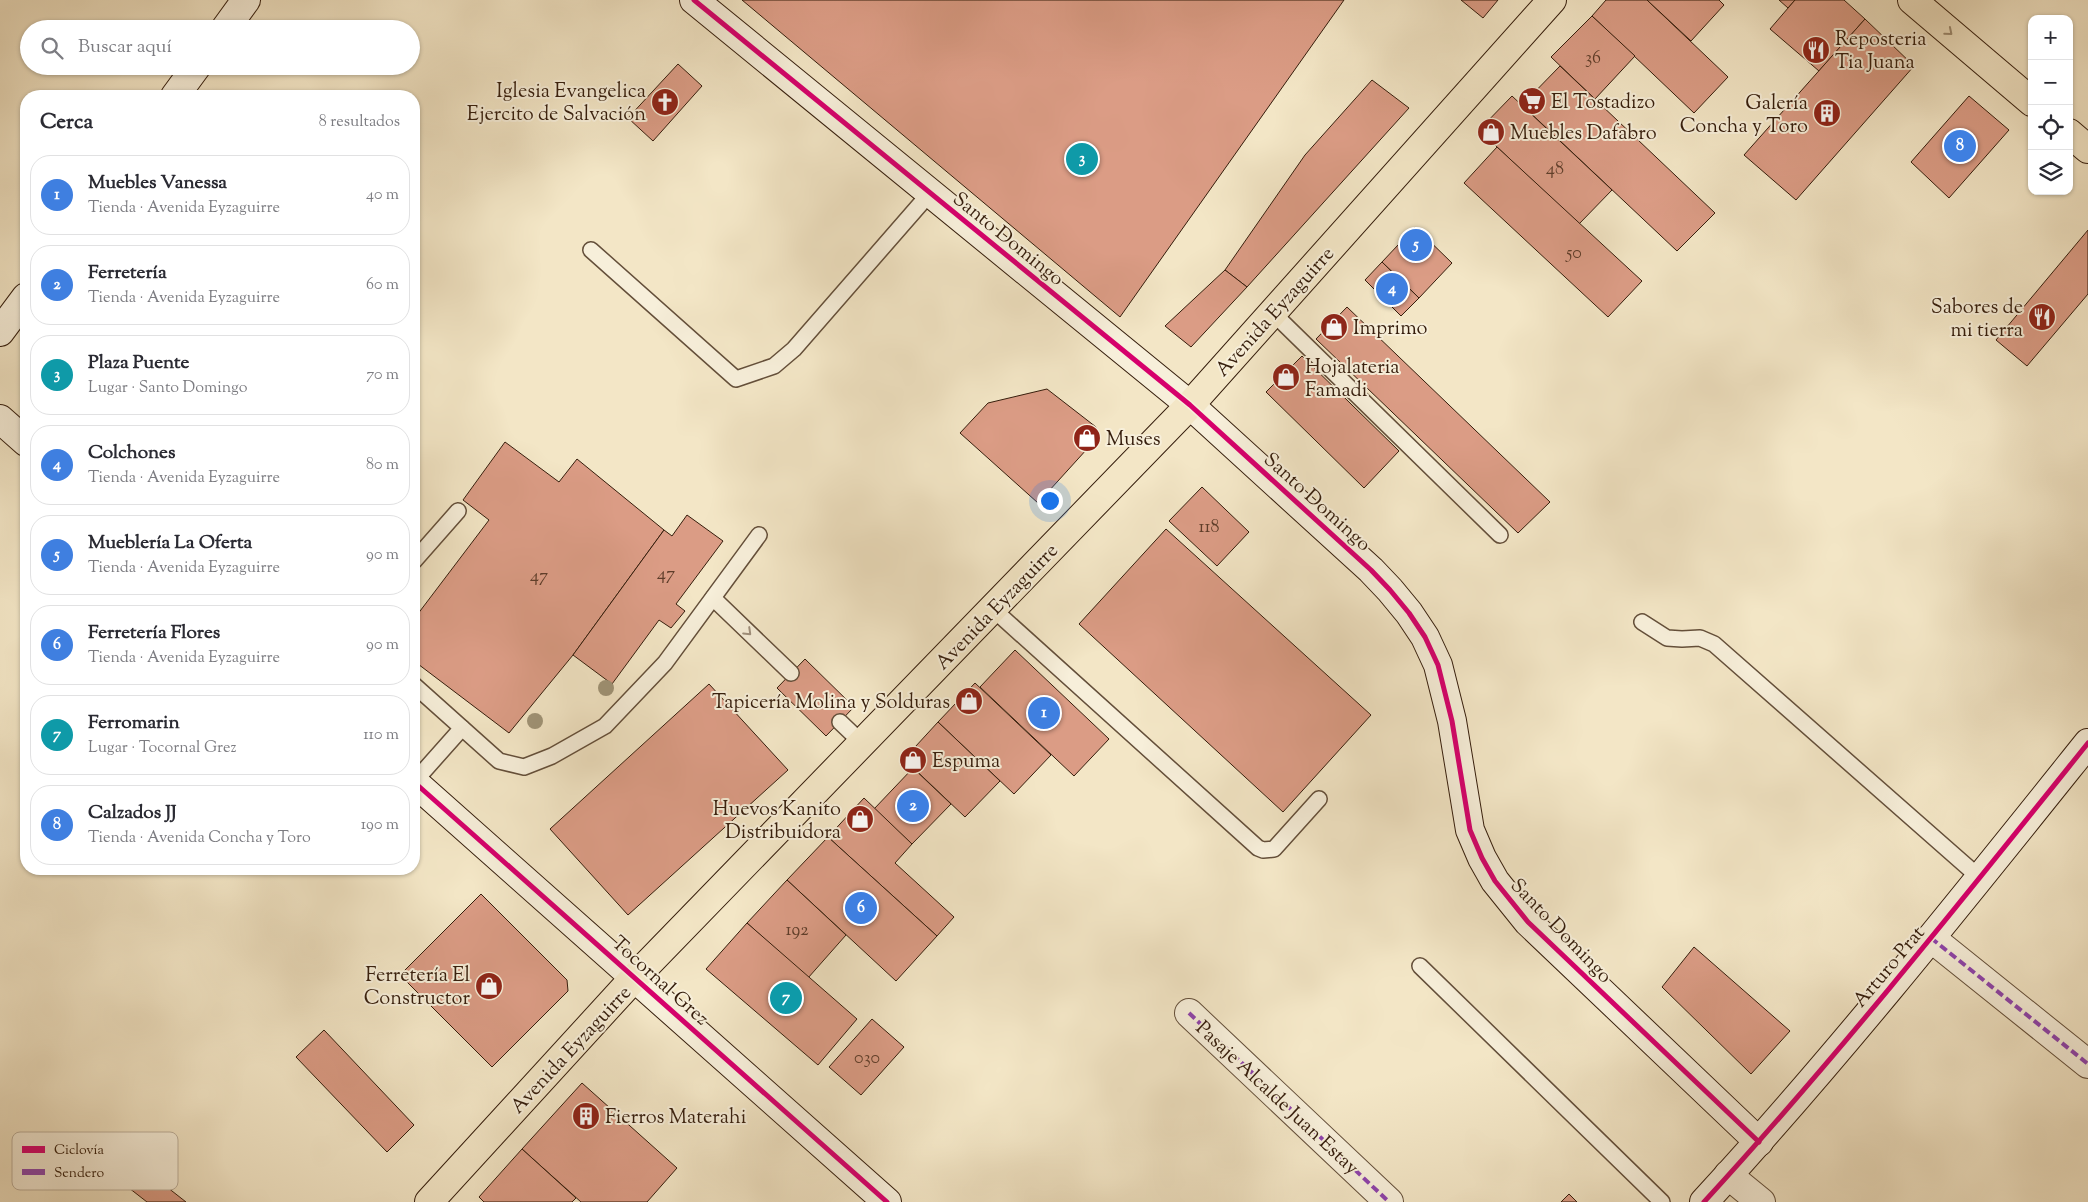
<!DOCTYPE html>
<html lang="es">
<meta charset="utf-8">
<style>
:root{--surface:#fff;--page:#f2f2f3;--text:#2b2b33;--muted:#7c7c81;--line:#e1e1e2;--accent:#8f2418}
body{margin:0;font-family:"Sorts Mill Goudy",serif;background:var(--page);color:var(--text)}
.controls{position:absolute;right:15px;top:15px;display:grid;overflow:hidden;border-radius:10px;box-shadow:0 1px 4px #0004}
.controls button{width:45px;height:45px;display:grid;place-items:center;padding:0;border:0;border-bottom:1px solid var(--line);background:var(--surface);color:var(--text);font:25px sans-serif}
.you{position:absolute;left:1049px;top:500px;width:18px;height:18px;margin:-12px;border:4px solid #fff;border-radius:50%;background:#1a73e8;box-shadow:0 0 0 8px #1a73e833}
.badge{display:grid;place-items:center;width:32px;height:32px;border-radius:50%;background:var(--accent);color:#fff;font-size:16px;font-weight:700}
.pin{position:absolute;translate:-50% -50%;border:2px solid #fff;box-shadow:0 1px 5px #0006}
.list{margin:0;padding:0;list-style:none}
h2{display:flex;justify-content:space-between;align-items:center;height:65px;margin:0;padding:0 20px;font-size:21px}
h2 small{font-size:16px;font-weight:400;color:var(--muted)}
.list li{display:grid;grid-template-columns:32px 1fr auto;gap:15px;align-items:center;box-sizing:border-box;height:80px;margin:0 10px 10px;padding:0 10px;border:1px solid var(--line);border-radius:20px}
.list b{display:block;font-size:19px;white-space:nowrap}
.list p{margin:0;font-size:16px;white-space:nowrap;color:var(--muted)}
.list em{font-size:16px;font-style:normal;color:var(--muted)}
.icon{flex:none;width:28px;height:28px;fill:none;stroke:currentColor;stroke-width:2;stroke-linecap:round;stroke-linejoin:round}
.map{position:relative;flex:none;width:2088px;height:1202px;overflow:hidden}
.search{position:absolute;background:var(--surface);box-shadow:0 1px 4px #0004;left:20px;top:20px;width:400px;height:55px;display:flex;align-items:center;gap:12px;box-sizing:border-box;padding:0 18px;border-radius:28px;color:var(--muted);font-size:19px}
.panel{position:absolute;background:var(--surface);box-shadow:0 1px 4px #0004;left:20px;top:90px;width:400px;height:785px;border-radius:20px}
.map>svg:first-child{display:block}
.building{fill:#db9c85;stroke:#351d0c}
.lines{fill:none;stroke-linecap:round;stroke-linejoin:round}
.lane-casing{stroke:#644f3a;stroke-width:18}
.street-casing{stroke:#644f3a;stroke-width:30}
.secondary-casing{stroke:#351d0c;stroke-width:30}
.primary-casing{stroke:#351d0c;stroke-width:30}
.lane{stroke:#f7efda;stroke-width:15}
.street{stroke:#f7efda;stroke-width:28}
.secondary{stroke:#f7efda;stroke-width:28}
.primary{stroke:#f3e6c6;stroke-width:28}
.quiet{stroke:#8e44ad;stroke-width:4;stroke-dasharray:8 4;stroke-linecap:butt}
.cycleway-casing{stroke:#f7efda;stroke-width:8}
.cycleway{stroke:#d6006c;stroke-width:5}
.tree{fill:#a09477}
.oneway{stroke:#9e8c72}
.oneway2{stroke:#a0907d}
.labels{text-anchor:middle;stroke-width:4;stroke-linejoin:round;paint-order:stroke}
.number-label{font-size:18px;fill:#5e3d2a}
.poi-label{font-size:20px;fill:#351d0c;stroke:#f7efda;text-anchor:start}
.street-label{font-size:20px;fill:#351d0c;stroke:#f7efda}
.key{fill:#f7efda;stroke:#bdb09c;stroke-width:1}
.key-label{font-size:14px;fill:#351d0c}
</style>
<div class="map">
<svg width="2088" height="1202" viewBox="0 0 2088 1202">
<rect width="100%" height="100%" fill="#f3e6c6"/>
<filter id="stains"><feTurbulence type="fractalNoise" baseFrequency=".004" numOctaves="4"/><feColorMatrix values="0 0 0 0 .2 0 0 0 0 .09 0 0 0 0 .02 0 0 0 .5 -.17"/></filter>
<radialGradient id="worn" r=".72"><stop offset=".6" stop-color="#630" stop-opacity="0"/><stop offset="1" stop-color="#630" stop-opacity=".3"/></radialGradient>
<g class="building">
<path d="M742,0H1344L1120,317Z"/>
<path d="M1461,0H1498L1483,18Z"/>
<path d="M1606,0H1647L1728,77L1694,113L1592,16Z"/>
<path d="M1647,0H1719L1724,5L1691,41Z"/>
<path d="M1779,0H1795L1788,8Z"/>
<path d="M1795,0H1844L1865,19L1819,71L1770,29Z"/>
<path d="M1592,16L1635,56L1595,99L1551,57Z"/>
<path d="M1865,19L1914,66L1796,200L1744,155Z"/>
<path d="M678,64L702,86L653,141L628,118Z"/>
<path d="M1560,66L1715,213L1677,251L1522,105Z"/>
<path d="M1372,80L1409,108L1247,287L1225,270L1305,155Z"/>
<path d="M1512,96L1612,190L1579,224L1479,130Z"/>
<path d="M1969,96L2009,130L1949,198L1911,162Z"/>
<path d="M1497,147L1642,281L1608,317L1464,183Z"/>
<path d="M1415,227L1452,263L1419,298L1382,262Z"/>
<path d="M2088,230V294L2027,366L1996,340Z"/>
<path d="M1382,262L1419,298L1401,316L1365,280Z"/>
<path d="M1225,270L1247,287L1191,347L1165,326Z"/>
<path d="M1347,307L1550,502L1518,533L1316,339Z"/>
<path d="M1302,356L1399,451L1364,488L1266,392Z"/>
<path d="M1047,389L1096,427L1097,438L1038,503L960,433L988,403Z"/>
<path d="M505,442L559,482L577,459L664,530L573,655L509,733L414,661V619L489,520L463,500Z"/>
<path d="M1202,487L1249,532L1217,566L1169,521Z"/>
<path d="M687,515L723,541L676,604L685,611L671,628L659,620L612,684L573,655L664,530L672,536Z"/>
<path d="M1166,529L1371,715L1283,812L1079,624Z"/>
<path d="M1015,650L1109,739L1074,776L980,687Z"/>
<path d="M805,659L854,707L826,736L777,688Z"/>
<path d="M975,683L1051,755L1014,794L938,722Z"/>
<path d="M709,684L788,770L628,915L550,829Z"/>
<path d="M938,722L1000,781L965,817L904,759Z"/>
<path d="M913,768L951,804L912,844L874,809Z"/>
<path d="M864,798L912,844L895,863L954,917L937,936L828,837Z"/>
<path d="M828,837L937,936L896,981L787,880Z"/>
<path d="M787,880L846,935L808,978L747,923Z"/>
<path d="M481,894L567,980L568,991L492,1067L400,975Z"/>
<path d="M747,923L857,1019L818,1065L706,969Z"/>
<path d="M1694,947L1790,1031L1751,1074L1662,987Z"/>
<path d="M872,1019L904,1047L861,1095L829,1067Z"/>
<path d="M324,1030L414,1125L387,1152L296,1057Z"/>
<path d="M582,1083L677,1168L647,1202H581L522,1149Z"/>
<path d="M522,1149L576,1198L572,1202H484L479,1197Z"/>
<path d="M144,1169L186,1202H147L129,1188Z"/>
<path d="M1569,1194L1577,1202H1561Z"/>
</g>
<g class="lines">
<g class="lane-casing">
<g id="lane">
<path d="M591,250L736,379L774,366L794,349L930,193"/>
<path d="M1273,313L1500,535"/>
<path d="M414,561L458,511"/>
<path d="M713,598L791,673"/>
<path d="M993,609L1258,848L1263,850L1274,849L1319,799"/>
<path d="M1642,622L1667,638L1682,639L1700,638L1714,644L1980,878"/>
<path d="M414,685L499,761L524,767L552,756L605,726L665,663L759,535"/>
<path d="M840,722L862,743"/>
<path d="M414,782L462,728"/>
<path d="M1420,966L1662,1202"/>
</g>
</g>
<g class="street-casing">
<g id="street">
<path d="M1931,938L2088,1064"/>
<path d="M1189,1013L1389,1202"/>
<path d="M1728,1175L1761,1202"/>
</g>
</g>
<g class="secondary-casing">
<g id="secondary">
<path d="M694,0L1190,405L1371,570L1390,590L1409,613L1425,637L1438,665L1452,721L1470,830L1482,858L1495,881L1528,922L1759,1142"/>
<path d="M225,29L246,0"/>
<path d="M175,96L197,66"/>
<path d="M0,332L26,297"/>
<path d="M0,419L26,442"/>
<path d="M414,782L887,1202"/>
<path d="M1704,1202C1839,1055 1963,899 2088,743"/>
</g>
</g>
<g class="primary-casing">
<g id="primary">
<path d="M1912,0L2032,102"/>
<path d="M2069,133L2088,149"/>
<path d="M429,1202L635,977L1190,405L1552,0"/>
</g>
</g>
<use href="#lane" class="lane"/>
<use href="#street" class="street"/>
<use href="#secondary" class="secondary"/>
<use href="#primary" class="primary"/>
<g class="quiet">
<path d="M1931,938L2088,1064"/>
<path d="M1189,1013L1389,1202"/>
</g>
<g class="cycleway-casing">
<g id="cycleway">
<path d="M694,0L1190,405L1371,570L1390,590L1409,613L1425,637L1438,665L1452,721L1470,830L1482,858L1495,881L1528,922L1759,1142"/>
<path d="M414,782L887,1202"/>
<path d="M1704,1202C1839,1055 1963,899 2088,743"/>
</g>
</g>
<use href="#cycleway" class="cycleway"/>
</g>
<g class="tree">
<circle cx="606" cy="688" r="8"/>
<circle cx="535" cy="721" r="8"/>
</g>
<defs><path id="oneway-chevron" d="M-2-3.5L2.5 0L-2 3.5" fill="none" stroke-width="1.6" stroke-linecap="round" stroke-linejoin="round" transform="scale(1.25)"/></defs>
<use class="oneway" href="#oneway-chevron" transform="translate(1949 32) rotate(40)"/>
<use class="oneway2" href="#oneway-chevron" transform="translate(748 632) rotate(44)"/>
<defs>
<g id="restaurant-disc" transform="scale(1.4375)"><circle r="9.5" fill="#8f2418" stroke="#f7efda"/><path d="M-5-6h1v4h1v-4h1v4h1v-4h1v5L-1.5 .5V6h-2V.5L-5-1ZM5-6V6H3V1.5H1.5Q1.5-4 5-6Z" fill="#fff"/></g>
<g id="supermarket-disc" transform="scale(1.4375)"><circle r="9.5" fill="#8f2418" stroke="#f7efda"/><path d="M-6-5.5h2.5l.6 2H6L4.5 2H-2.5L-4.4-4H-6ZM-1.5 3.2a1.3 1.3 0 1 0 .1 0ZM3 3.2a1.3 1.3 0 1 0 .1 0Z" fill="#fff"/></g>
<g id="church-disc" transform="scale(1.4375)"><circle r="9.5" fill="#8f2418" stroke="#f7efda"/><path d="M-1.2-6h2.4v3.5h3.3v2.4h-3.3V6h-2.4V-.1h-3.3v-2.4h3.3Z" fill="#fff"/></g>
<g id="building-disc" transform="scale(1.4375)"><circle r="9.5" fill="#8f2418" stroke="#f7efda"/><path d="M-4-6H4V6H1V3H-1V6H-4ZM-2.5-4.3h1.7v1.8h-1.7ZM.8-4.3h1.7v1.8H.8ZM-2.5-1h1.7V.8h-1.7ZM.8-1h1.7V.8H.8Z" fill="#fff"/></g>
<g id="shop-disc" transform="scale(1.4375)"><circle r="9.5" fill="#8f2418" stroke="#f7efda"/><path d="M-5-2.5h2.3a2.7 3.5 0 0 1 5.4 0H5L5.5 6h-11ZM-1.5-2.5h3a1.5 2.3 0 0 0-3 0Z" fill="#fff"/></g>
</defs>
<g fill-rule="evenodd">
<use href="#restaurant-disc" x="1816" y="50"/>
<use href="#supermarket-disc" x="1532" y="101"/>
<use href="#church-disc" x="665" y="102"/>
<use href="#building-disc" x="1827" y="113"/>
<use href="#shop-disc" x="1491" y="132"/>
<use href="#restaurant-disc" x="2042" y="317"/>
<use href="#shop-disc" x="1334" y="327"/>
<use href="#shop-disc" x="1286" y="377"/>
<use href="#shop-disc" x="1087" y="438"/>
<use href="#shop-disc" x="969" y="701"/>
<use href="#shop-disc" x="913" y="760"/>
<use href="#shop-disc" x="860" y="819"/>
<use href="#shop-disc" x="489" y="986"/>
<use href="#building-disc" x="586" y="1116"/>
</g>
<g class="labels">
<g class="number-label">
<text x="1593" y="63">36</text>
<text x="1555" y="174">48</text>
<text x="1574" y="258">50</text>
<text x="1209" y="532">118</text>
<text x="666" y="579">47</text>
<text x="539" y="581">47</text>
<text x="797" y="935">192</text>
<text x="867" y="1063">030</text>
</g>
<g class="poi-label">
<text x="1835" y="45">Reposteria<tspan x="1835" dy="23">Tia Juana</tspan></text>
<text x="646" y="97" text-anchor="end">Iglesia Evangelica<tspan x="646" dy="23">Ejercito de Salvación</tspan></text>
<text x="1551" y="108">El Tostadizo</text>
<text x="1808" y="109" text-anchor="end">Galería<tspan x="1808" dy="23">Concha y Toro</tspan></text>
<text x="1510" y="139">Muebles Dafabro</text>
<text x="2023" y="313" text-anchor="end">Sabores de<tspan x="2023" dy="23">mi tierra</tspan></text>
<text x="1353" y="334">Imprimo</text>
<text x="1305" y="373">Hojalateria<tspan x="1305" dy="23">Famadi</tspan></text>
<text x="1106" y="445">Muses</text>
<text x="950" y="708" text-anchor="end">Tapicería Molina y Solduras</text>
<text x="932" y="767">Espuma</text>
<text x="841" y="815" text-anchor="end">Huevos Kanito<tspan x="841" dy="23">Distribuidora</tspan></text>
<text x="470" y="981" text-anchor="end">Ferretería El<tspan x="470" dy="23">Constructor</tspan></text>
<text x="605" y="1123">Fierros Materahi</text>
</g>
<g class="street-label">
<text transform="translate(1009 238) rotate(39)" y="7">Santo Domingo</text>
<text transform="translate(1274 311) rotate(-48)" y="7">Avenida Eyzaguirre</text>
<text transform="translate(1318 501) rotate(42)" y="7">Santo Domingo</text>
<text transform="translate(996 606) rotate(-46)" y="7">Avenida Eyzaguirre</text>
<text transform="translate(1562 930) rotate(46)" y="7">Santo Domingo</text>
<text transform="translate(1888 966) rotate(-50)" y="7">Arturo Prat</text>
<text transform="translate(661 980) rotate(42)" y="7">Tocornal Grez</text>
<text transform="translate(570 1049) rotate(-47)" y="7">Avenida Eyzaguirre</text>
<text transform="translate(1278 1097) rotate(43)" y="7">Pasaje Alcalde Juan Estay</text>
</g>
</g>
<rect x="12" y="1132" width="166" height="58" rx="8" class="key"/>
<rect x="22" y="1146" width="23" height="7" fill="#d6006c"/>
<rect x="22" y="1169" width="23" height="6" fill="#8e44ad"/>
<g class="key-label">
<text x="54" y="1154">Ciclovía</text>
<text x="54" y="1177">Sendero</text>
</g>
<rect width="100%" height="100%" filter="url(#stains)"/>
<rect width="100%" height="100%" fill="url(#worn)"/>
</svg>
<div class="controls">
<button>+</button>
<button>−</button>
<button><svg class="icon" aria-label="locate" viewBox="0 0 24 24"><circle cx="12" cy="12" r="6"/><path d="M12 2v4M12 18v4M2 12h4M18 12h4"/></svg></button>
<button><svg class="icon" aria-label="layers" viewBox="0 0 24 24"><path d="M12 4l9 5-9 5-9-5zM3 14l9 5 9-5"/></svg></button>
</div>
<div class="you"></div>
<div class="pin badge" style="left:1044px;top:713px;background:#3f7fe0">1</div>
<div class="pin badge" style="left:913px;top:806px;background:#3f7fe0">2</div>
<div class="pin badge" style="left:1082px;top:159px;background:#0f9aa8">3</div>
<div class="pin badge" style="left:1392px;top:289px;background:#3f7fe0">4</div>
<div class="pin badge" style="left:1416px;top:245px;background:#3f7fe0">5</div>
<div class="pin badge" style="left:861px;top:908px;background:#3f7fe0">6</div>
<div class="pin badge" style="left:786px;top:998px;background:#0f9aa8">7</div>
<div class="pin badge" style="left:1960px;top:146px;background:#3f7fe0">8</div>
<div class="search"><svg class="icon" aria-label="search" viewBox="0 0 24 24"><circle cx="10" cy="10" r="6"/><path d="M15 15l6 6"/></svg>Buscar aquí</div>
<section class="panel">
<h2>Cerca<small>8 resultados</small></h2>
<ul class="list">
<li><span class="badge" style="background:#3f7fe0">1</span><div><b>Muebles Vanessa</b><p>Tienda · Avenida Eyzaguirre</p></div><em>40 m</em></li>
<li><span class="badge" style="background:#3f7fe0">2</span><div><b>Ferretería</b><p>Tienda · Avenida Eyzaguirre</p></div><em>60 m</em></li>
<li><span class="badge" style="background:#0f9aa8">3</span><div><b>Plaza Puente</b><p>Lugar · Santo Domingo</p></div><em>70 m</em></li>
<li><span class="badge" style="background:#3f7fe0">4</span><div><b>Colchones</b><p>Tienda · Avenida Eyzaguirre</p></div><em>80 m</em></li>
<li><span class="badge" style="background:#3f7fe0">5</span><div><b>Mueblería La Oferta</b><p>Tienda · Avenida Eyzaguirre</p></div><em>90 m</em></li>
<li><span class="badge" style="background:#3f7fe0">6</span><div><b>Ferretería Flores</b><p>Tienda · Avenida Eyzaguirre</p></div><em>90 m</em></li>
<li><span class="badge" style="background:#0f9aa8">7</span><div><b>Ferromarin</b><p>Lugar · Tocornal Grez</p></div><em>110 m</em></li>
<li><span class="badge" style="background:#3f7fe0">8</span><div><b>Calzados JJ</b><p>Tienda · Avenida Concha y Toro</p></div><em>190 m</em></li>
</ul>
</section>
</div>
